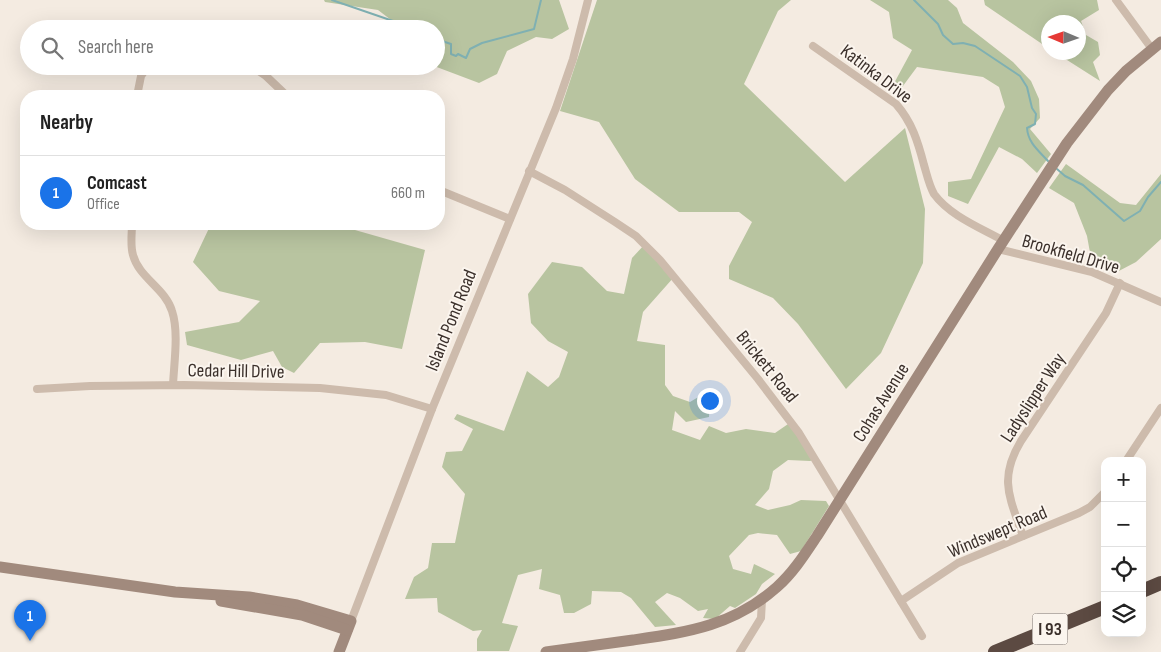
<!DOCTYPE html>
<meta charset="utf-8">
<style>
:root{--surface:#fff;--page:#f6f6f6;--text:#222;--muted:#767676;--line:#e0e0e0;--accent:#1a73e8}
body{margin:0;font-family:"Sofia Sans Condensed",sans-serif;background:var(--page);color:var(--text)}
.controls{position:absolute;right:15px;bottom:15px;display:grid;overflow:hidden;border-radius:10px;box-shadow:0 5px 20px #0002}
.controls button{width:45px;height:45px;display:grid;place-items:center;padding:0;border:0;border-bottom:1px solid var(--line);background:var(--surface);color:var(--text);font:25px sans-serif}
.compass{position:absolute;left:1041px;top:15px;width:45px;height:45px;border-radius:50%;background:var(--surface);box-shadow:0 5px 20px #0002;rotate:272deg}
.you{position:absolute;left:709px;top:400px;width:18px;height:18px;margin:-12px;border:4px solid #fff;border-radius:50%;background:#1a73e8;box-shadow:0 0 0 8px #1a73e833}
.badge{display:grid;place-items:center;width:32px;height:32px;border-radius:50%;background:var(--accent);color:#fff;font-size:16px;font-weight:700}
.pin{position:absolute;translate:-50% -41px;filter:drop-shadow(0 1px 2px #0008)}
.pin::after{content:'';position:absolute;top:26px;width:18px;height:15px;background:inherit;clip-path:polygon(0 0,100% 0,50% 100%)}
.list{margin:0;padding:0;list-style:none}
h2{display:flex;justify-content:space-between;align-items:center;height:65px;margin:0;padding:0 20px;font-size:21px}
h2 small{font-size:16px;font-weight:400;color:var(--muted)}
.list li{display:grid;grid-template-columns:32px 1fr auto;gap:15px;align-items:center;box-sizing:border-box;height:75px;padding:0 20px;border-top:1px solid var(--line)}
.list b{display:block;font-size:19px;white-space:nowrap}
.list p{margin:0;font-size:16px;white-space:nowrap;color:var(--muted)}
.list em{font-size:16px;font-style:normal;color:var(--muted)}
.icon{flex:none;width:28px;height:28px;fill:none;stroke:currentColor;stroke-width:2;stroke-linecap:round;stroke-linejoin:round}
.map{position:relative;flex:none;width:1161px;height:652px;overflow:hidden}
.search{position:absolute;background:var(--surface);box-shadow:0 5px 20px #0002;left:20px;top:20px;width:425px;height:55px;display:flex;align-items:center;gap:12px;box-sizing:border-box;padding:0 18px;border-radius:28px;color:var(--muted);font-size:19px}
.panel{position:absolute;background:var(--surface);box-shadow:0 5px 20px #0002;left:20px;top:90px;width:425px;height:140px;border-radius:20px}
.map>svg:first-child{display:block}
.green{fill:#b8c4a0}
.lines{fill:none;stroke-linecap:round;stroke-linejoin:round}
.stream{stroke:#7fb0b2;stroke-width:2}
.street{stroke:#cdbbac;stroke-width:8}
.secondary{stroke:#a18a7d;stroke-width:11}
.highway{stroke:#5c4a42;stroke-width:14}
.labels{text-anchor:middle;stroke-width:4;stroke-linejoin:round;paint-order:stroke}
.shield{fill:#fbf5ee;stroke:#756b66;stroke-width:1}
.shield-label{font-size:18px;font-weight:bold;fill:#3b302b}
.street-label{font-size:19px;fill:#3b302b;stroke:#fbf5ee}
</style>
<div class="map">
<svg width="1161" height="652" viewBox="0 0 1161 652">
<rect width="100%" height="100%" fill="#f4ebe1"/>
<g class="green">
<path d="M324,0H559L569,29L552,39L536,37L507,51L497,74L479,83L434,66H436V29H403L378,10L325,2Z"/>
<path d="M597,0H791L778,11L744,84L845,182L905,128L925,209L923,263L881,353L846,389L798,324L773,298L729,279V266L752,222L739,212H679L635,179L599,122L560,111Z"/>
<path d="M870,0H948L957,8L963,23L1013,62L1031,81L1039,99L1040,118L1030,129L1051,154L1037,173L1022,159L999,147L968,204L948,196V182L971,179L1005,107L999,87L983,77L917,67L897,94L892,87L912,50L893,38L889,12Z"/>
<path d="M984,0H1097L1099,10L1081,21L1086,35L1098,42L1100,55L1093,62L1100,81L1056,53L1078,52V22H1048V48L985,5Z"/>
<path d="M1066,164L1120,203L1136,205L1161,174V239L1136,262L1115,273L1091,258L1087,236L1074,203L1049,188Z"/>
<path d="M211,224H347L348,228L425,250L402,349L365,342L320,343L294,373L282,367L273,351L241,360L187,345L185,332L239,322L260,301L219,291L193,262Z"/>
<path d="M645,244L674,277L643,312L637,341L665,345V385L673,396L690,402L710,390L709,417L686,422L675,411L672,430L700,440L709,426L726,433L746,429L775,433L791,422L816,459L810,461L788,460L773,471L769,489L755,505L768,510L790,505L801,500L826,501L829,506L801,551L790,554L777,535L758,533L749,535L729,556L733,569L751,574L754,564L775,574L762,584L756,594L735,608L730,606L715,619L703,618L708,609L698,611L680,598L667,593L655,602L676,625L655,627L631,598L621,592L592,591L591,604L574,613H564L560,595L539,589L542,569L518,575L502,623L518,626L509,651H477V639L482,630L473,631L438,612L437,598L405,599L414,577L428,568L432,543H455L465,494L442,467L446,452L462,451L473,429L454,419L457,414L504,431L527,371L548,387L559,377L568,352L548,341L531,323L528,294L552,262L582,267L607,291L624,294L632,258Z"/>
</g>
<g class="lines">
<g class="stream">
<path d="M332,0L393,21H404L407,29"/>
<path d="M914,0L938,24L943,35L953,44L963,43L975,46L1020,76L1027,87L1032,108L1036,114L1035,124L1027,128C1028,143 1039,151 1048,161"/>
<path d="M436,39L451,44V54L456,56L458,54L466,58L470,49L482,43L534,29L541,0"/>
<path d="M1057,169L1065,176L1083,185L1124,221L1140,211L1148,197L1161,182"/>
</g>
<g class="street">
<path d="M1116,0L1152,49"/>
<path d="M813,46L896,104C912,122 918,142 924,165C927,175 929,185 934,194C950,216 981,228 1004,241"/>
<path d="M251,66L266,76L287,96"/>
<path d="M137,96L141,76L148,66"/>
<path d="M529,171L565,190L615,222L636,236L660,260L758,379L799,433L922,636"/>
<path d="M439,190L510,219"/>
<path d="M132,224C132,234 130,245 133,255C139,278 165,288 172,311C179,332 174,363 173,385"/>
<path d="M998,249L1092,272L1161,302"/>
<path d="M37,389L90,386L184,385L320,388L386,395L432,409"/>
<path d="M1126,461L1161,408"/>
<path d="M1023,536C1010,498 998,479 1021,441L1106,313L1120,283"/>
<path d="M901,601L958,563L1079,513L1090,507L1105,492"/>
<path d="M351,621L432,409L556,108L573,59L588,0"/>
<path d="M740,652L761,618L762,600"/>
</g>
<g class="secondary">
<path d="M0,567L175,592L249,597L297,605L351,621L339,652"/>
<path d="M221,601L302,615L347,630"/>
<path d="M546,652C575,648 604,644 633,640C688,632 733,626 777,587C793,573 805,554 817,536L998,249L1067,143L1108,90L1126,71L1161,42"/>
</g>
<g class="highway">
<path d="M1142,591L1161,583"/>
<path d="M995,652L1105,607"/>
</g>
</g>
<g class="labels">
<rect class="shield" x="1032.5" y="613.5" width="35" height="31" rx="4"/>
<g class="shield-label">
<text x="1050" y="635">I 93</text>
</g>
<g class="street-label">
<text transform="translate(877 73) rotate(37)" y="7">Katinka Drive</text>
<text transform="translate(1071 253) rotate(16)" y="7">Brookfield Drive</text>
<text transform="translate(450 320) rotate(-68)" y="7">Island Pond Road</text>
<text transform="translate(768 366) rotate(51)" y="7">Brickett Road</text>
<text transform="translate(236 370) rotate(1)" y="7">Cedar Hill Drive</text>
<text transform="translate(1032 397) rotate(-57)" y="7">Ladyslipper Way</text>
<text transform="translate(880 402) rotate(-58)" y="7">Cohas Avenue</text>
<text transform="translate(997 531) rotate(-23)" y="7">Windswept Road</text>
</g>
</g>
</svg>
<div class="controls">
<button>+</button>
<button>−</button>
<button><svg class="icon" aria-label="locate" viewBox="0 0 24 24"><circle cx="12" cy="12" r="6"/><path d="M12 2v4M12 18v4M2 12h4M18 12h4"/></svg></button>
<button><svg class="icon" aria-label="layers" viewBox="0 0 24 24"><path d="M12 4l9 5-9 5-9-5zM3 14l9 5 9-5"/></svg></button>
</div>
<svg class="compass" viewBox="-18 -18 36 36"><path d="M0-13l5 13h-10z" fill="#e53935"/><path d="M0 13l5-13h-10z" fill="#767676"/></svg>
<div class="you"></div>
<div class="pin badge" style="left:30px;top:641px">1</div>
<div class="search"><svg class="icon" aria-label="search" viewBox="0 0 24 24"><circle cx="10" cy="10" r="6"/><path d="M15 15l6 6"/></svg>Search here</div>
<section class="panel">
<h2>Nearby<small></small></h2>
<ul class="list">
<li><span class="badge">1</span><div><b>Comcast</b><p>Office</p></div><em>660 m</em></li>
</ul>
</section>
</div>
